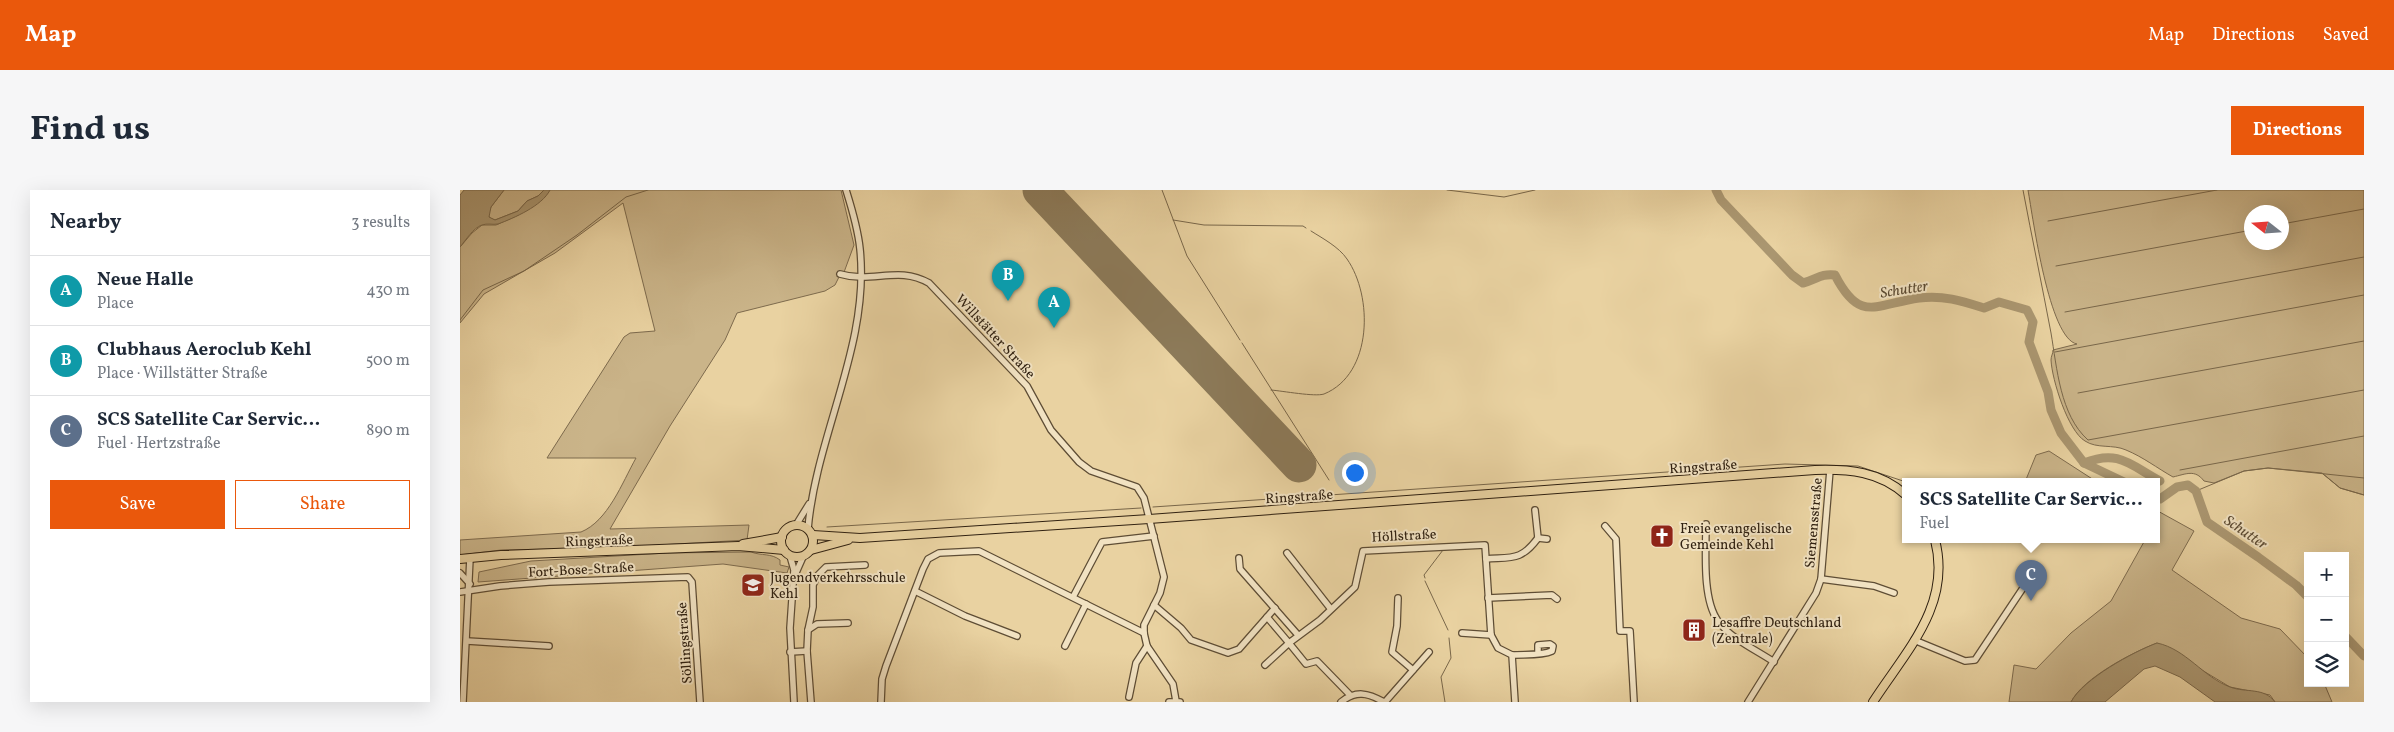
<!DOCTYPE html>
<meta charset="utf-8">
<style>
:root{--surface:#fff;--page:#f6f6f7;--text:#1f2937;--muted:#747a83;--line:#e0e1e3;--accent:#ea580c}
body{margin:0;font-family:Vollkorn,serif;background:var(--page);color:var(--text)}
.controls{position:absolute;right:15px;bottom:15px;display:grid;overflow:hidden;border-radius:0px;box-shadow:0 5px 20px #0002}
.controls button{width:45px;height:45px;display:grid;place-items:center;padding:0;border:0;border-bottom:1px solid var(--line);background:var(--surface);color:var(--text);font:25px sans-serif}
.compass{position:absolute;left:1784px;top:15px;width:45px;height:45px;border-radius:50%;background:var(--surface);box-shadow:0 5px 20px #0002;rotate:287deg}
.you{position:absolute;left:894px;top:282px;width:18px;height:18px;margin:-12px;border:4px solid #fff;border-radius:50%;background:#1a73e8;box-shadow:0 0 0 8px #1a73e833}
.badge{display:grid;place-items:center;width:32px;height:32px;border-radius:50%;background:var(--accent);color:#fff;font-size:16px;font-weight:700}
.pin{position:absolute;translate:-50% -41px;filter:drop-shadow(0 1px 2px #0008)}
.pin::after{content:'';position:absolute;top:26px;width:18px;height:15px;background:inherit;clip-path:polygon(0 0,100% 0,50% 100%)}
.popup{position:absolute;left:1442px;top:288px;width:258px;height:65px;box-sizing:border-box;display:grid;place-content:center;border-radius:0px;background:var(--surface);filter:drop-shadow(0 1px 4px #0005);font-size:16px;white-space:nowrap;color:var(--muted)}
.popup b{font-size:19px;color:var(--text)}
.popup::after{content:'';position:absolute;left:50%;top:100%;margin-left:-10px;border:10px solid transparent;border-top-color:var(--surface)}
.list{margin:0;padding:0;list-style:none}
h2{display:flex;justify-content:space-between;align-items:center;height:65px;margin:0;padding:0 20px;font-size:21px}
h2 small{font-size:16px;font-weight:400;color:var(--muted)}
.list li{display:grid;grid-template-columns:32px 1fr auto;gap:15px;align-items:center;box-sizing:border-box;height:70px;padding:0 20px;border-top:1px solid var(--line)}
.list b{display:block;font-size:19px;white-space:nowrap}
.list p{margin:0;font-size:16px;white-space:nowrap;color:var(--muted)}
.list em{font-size:16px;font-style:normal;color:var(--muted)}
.actions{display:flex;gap:10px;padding:15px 20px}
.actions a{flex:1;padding:11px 0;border:1px solid var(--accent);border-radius:0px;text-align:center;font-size:18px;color:var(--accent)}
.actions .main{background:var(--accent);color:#fff}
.icon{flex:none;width:28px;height:28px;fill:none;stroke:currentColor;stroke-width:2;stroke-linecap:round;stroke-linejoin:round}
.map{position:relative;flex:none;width:1904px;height:512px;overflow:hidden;border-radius:0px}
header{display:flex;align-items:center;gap:30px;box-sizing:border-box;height:70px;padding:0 25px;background:var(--accent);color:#fff}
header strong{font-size:24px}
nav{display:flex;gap:28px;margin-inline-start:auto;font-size:18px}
.intro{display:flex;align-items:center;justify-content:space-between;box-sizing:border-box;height:120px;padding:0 30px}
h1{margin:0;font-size:35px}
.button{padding:12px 22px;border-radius:0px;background:var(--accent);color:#fff;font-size:18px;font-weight:700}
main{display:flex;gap:30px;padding:0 30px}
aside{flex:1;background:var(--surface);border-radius:0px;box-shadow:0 5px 20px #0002}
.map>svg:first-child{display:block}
.green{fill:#cab489;stroke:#7d6a4d;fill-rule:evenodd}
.water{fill:#aa9670;stroke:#79674a}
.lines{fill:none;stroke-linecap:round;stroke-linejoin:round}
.stream{stroke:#79674a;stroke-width:1}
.river{stroke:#aa9670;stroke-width:9}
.runway{stroke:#8c7a59;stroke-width:35}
.minor-casing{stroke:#5e4d35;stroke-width:8}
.major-casing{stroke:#302111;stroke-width:10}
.minor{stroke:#f1e2c2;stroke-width:5.5}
.major{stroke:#e9d2a1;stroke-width:8}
.labels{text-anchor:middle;stroke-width:4;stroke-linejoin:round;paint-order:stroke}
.street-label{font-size:14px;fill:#302111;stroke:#f1e2c2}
.poi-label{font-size:14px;fill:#302111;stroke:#f1e2c2;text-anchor:start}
.water-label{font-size:15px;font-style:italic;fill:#5b4a32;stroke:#f1e2c2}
</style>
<header>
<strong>Map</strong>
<nav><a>Map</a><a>Directions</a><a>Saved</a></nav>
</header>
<div class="intro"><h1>Find us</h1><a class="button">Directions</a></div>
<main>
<aside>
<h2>Nearby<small>3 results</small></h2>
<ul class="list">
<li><span class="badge" style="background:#0f9aa8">A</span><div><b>Neue Halle</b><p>Place</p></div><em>430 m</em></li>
<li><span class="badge" style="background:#0f9aa8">B</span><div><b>Clubhaus Aeroclub Kehl</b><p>Place · Willstätter Straße</p></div><em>500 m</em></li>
<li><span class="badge" style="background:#5c6f8a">C</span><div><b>SCS Satellite Car Servic...</b><p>Fuel · Hertzstraße</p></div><em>890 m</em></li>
</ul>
<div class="actions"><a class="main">Save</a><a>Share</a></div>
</aside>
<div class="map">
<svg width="1904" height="512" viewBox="0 0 1904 512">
<rect width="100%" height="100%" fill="#e9d2a1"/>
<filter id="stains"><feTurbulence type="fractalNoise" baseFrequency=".004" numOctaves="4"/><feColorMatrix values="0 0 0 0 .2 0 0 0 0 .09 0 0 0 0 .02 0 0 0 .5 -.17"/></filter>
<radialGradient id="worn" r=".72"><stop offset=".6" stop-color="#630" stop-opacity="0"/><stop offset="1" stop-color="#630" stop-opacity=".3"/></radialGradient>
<g class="green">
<path d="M44,0H84L78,6L67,11L58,21L35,30L30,28L28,25L31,17Z"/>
<path d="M90,0H381L394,55L383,85H380L375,95L365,101L277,123L265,150L210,236L150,339L289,335L287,350L145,358L41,360L0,365V350L121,342C148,331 162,293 176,268H87L164,147L170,143L195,141L163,13L95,63L24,104L0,133V57L12,43L22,35H36L58,25L83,8Z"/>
<path d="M1568,0H1904V305L1880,298L1862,283L1808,278L1784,281L1754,293L1744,291C1735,279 1726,284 1713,287C1697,278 1683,267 1666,260C1653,254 1637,259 1625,251C1608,241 1592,190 1591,170C1591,166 1593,164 1593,160L1617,154C1589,149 1573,28 1568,0ZM1792,22H1822V52H1792Z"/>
<path d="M1589,261L1637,292H1565L1576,265Z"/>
<path d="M1696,320L1734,341L1712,380L1781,428L1820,439L1848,468V493H1864L1872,512H1815L1810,505L1770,497L1697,453C1673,462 1623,488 1611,512H1549L1554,475L1576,479L1611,443L1651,411L1685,350H1696Z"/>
<path d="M291,362C302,366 311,363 320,370V375L329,377L327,383L263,374L18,392L19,382L71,371L207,363Z"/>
</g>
<g class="water">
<path d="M4,0H44L31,17L29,27L35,30L58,21L67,11L78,6L84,0H90C82,16 54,28 38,34C33,35 27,33 22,35C13,38 6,50 0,57V5Z"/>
<path d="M1697,453C1726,459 1743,487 1770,497C1786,503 1804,497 1815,512H1755L1720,487L1695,476L1684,479L1645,512H1611C1623,489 1673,462 1697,453Z"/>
</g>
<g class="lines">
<g class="stream">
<path d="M702,0L727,66L780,150"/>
<path d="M987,0L1044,7L1075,0"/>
<path d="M1563,0C1572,48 1582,95 1591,143C1597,178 1600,225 1628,250L1904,200"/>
<path d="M713,30L744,35L843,36L846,38"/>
<path d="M1588,31L1757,0"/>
<path d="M1822,34L1904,19"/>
<path d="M1596,76L1792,40"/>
<path d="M1605,122L1904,67"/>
<path d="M0,130L23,100L64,81L117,45L166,7L188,0"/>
<path d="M782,153L869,290"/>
<path d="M1595,162L1904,105"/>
<path d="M811,200C823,201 855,207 864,204C913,184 913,106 887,69C879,57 862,48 851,41"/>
<path d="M1618,203L1904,151"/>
<path d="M1720,280L1904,246"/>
<path d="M1863,284L1880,298L1904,305"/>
<path d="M1736,301L1784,281L1808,278L1904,288"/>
<path d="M693,317L1325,274L1398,276L1446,292"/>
<path d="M367,337L681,318"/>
<path d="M1534,350H1545"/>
<path d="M965,388L964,385L983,360"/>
<path d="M965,391L988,440"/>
<path d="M985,512L981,487L991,468L989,448"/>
</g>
<g class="river">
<path d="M1256,0L1261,10L1332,85L1343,93C1356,90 1361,83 1375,85C1400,134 1416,114 1459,108C1484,105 1502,111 1524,118L1539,112L1567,120L1573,132L1569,152L1588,202L1591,220L1601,243L1624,273L1664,292"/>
<path d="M1624,273C1659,259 1670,275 1700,291"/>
<path d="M1696,308L1700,309L1717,297L1728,295L1736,301L1747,332L1798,367L1836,395L1848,407"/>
<path d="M1885,446L1904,466"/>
</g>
<path class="runway" d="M580,0L839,275"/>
<g class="minor-casing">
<g id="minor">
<path d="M380,84C413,94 438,75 469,93L567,196L591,240L619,272L631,281L677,297L684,308L704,387L700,403L684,435V443L687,456L713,494L716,511"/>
<path d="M1075,320L1078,348"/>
<path d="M1246,334C1246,361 1242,409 1258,431C1270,448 1296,460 1314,472"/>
<path d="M336,335L349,314"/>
<path d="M1145,336L1156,349L1160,441H1170L1174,512"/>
<path d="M348,339C356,245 410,155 400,59C398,39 392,19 386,0"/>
<path d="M1078,348L1087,349"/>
<path d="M827,363L870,418"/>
<path d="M330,366L334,380L330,438L334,512"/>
<path d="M779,368L780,379L838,445"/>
<path d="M1026,369C1052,367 1061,371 1078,348"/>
<path d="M0,383L10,394"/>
<path d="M335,385L343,367"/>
<path d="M1361,389L1414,396L1434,403"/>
<path d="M455,401L505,426L557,446"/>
<path d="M0,402L40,396L89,392L228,387L232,392L240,512"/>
<path d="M613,407L642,352L694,346"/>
<path d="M938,408L937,436L932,462L953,480"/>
<path d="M1028,408L1092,405L1097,409"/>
<path d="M694,415L721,438L731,450L768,463L779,459L815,418"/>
<path d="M807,427L829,453L860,430L895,397L903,361L1025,355L1031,445L1038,458L1052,465L1055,512"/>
<path d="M348,440L353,417V395L358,385L366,377L405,375"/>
<path d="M1002,443L1031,445"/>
<path d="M1454,450L1505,471L1515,470L1571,386"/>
<path d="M7,451L89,456"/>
<path d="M605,456L626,414"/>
<path d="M330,462L347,461"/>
<path d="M1052,465C1065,464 1081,466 1092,461L1093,456L1090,454L1078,455V463"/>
<path d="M805,475L829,453L846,474L857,471L890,505"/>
<path d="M669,507L676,473L687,456"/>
<path d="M3,512L10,368"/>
<path d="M351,512L347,461L348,440L357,434L388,433"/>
<path d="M421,512L422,489L426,476L463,379L468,369L479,363L519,361L684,443"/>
<path d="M709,512H720"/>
<path d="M881,512C896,500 908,503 924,512"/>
<path d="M925,512L969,462"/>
<path d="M1288,512L1356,403L1361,389L1370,280"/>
</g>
</g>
<g class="major-casing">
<g id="major">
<circle cx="337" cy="351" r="16"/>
<path d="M353,345L400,348L689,329L1355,280C1389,279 1419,281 1446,305"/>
<path d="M283,354L322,347"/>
<path d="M351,360L388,350"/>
<path d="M0,369L41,365L278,356L324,360"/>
<path d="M1413,512C1446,461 1492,415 1475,350"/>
</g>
</g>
<use href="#minor" class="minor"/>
<use href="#major" class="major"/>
</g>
<defs>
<g id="church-square" transform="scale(1.25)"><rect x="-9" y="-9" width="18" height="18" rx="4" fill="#8f2418" stroke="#f1e2c2"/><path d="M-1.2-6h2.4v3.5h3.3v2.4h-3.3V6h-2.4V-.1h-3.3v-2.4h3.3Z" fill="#fff"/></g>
<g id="school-square" transform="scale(1.25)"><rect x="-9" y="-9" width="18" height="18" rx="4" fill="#8f2418" stroke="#f1e2c2"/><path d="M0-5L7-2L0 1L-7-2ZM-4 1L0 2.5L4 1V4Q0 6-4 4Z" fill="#fff"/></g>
<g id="building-square" transform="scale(1.25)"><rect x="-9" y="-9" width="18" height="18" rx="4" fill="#8f2418" stroke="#f1e2c2"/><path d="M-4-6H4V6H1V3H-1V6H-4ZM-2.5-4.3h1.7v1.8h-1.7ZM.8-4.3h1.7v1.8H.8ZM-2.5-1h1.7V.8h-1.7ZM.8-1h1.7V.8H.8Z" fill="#fff"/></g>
</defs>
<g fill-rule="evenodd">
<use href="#church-square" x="1202" y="346"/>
<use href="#school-square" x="293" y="395"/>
<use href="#building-square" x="1234" y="440"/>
</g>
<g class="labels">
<g class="street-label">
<text transform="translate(536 146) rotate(47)" y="5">Willstätter Straße</text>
<text transform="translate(1243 276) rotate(-4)" y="5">Ringstraße</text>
<text transform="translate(839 306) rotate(-4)" y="5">Ringstraße</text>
<text transform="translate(1353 333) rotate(-85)" y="5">Siemensstraße</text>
<text transform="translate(944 345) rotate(-3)" y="5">Höllstraße</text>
<text transform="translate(139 350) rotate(-2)" y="5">Ringstraße</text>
<text transform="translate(121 379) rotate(-3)" y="5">Fort-Bose-Straße</text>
<text transform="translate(224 453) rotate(-94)" y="5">Söllingstraße</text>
</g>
<g class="poi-label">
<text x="1220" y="343">Freie evangelische<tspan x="1220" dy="16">Gemeinde Kehl</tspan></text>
<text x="310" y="392">Jugendverkehrsschule<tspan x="310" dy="16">Kehl</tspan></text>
<text x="1252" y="437">Lesaffre Deutschland<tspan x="1252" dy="16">(Zentrale)</tspan></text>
</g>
<g class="water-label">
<text transform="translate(1444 99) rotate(-9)" y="5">Schutter</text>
<text transform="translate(1786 342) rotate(34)" y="5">Schutter</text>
</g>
</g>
<rect width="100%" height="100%" filter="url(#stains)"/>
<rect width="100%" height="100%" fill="url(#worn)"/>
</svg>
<div class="controls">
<button>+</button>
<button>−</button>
<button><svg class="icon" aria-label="layers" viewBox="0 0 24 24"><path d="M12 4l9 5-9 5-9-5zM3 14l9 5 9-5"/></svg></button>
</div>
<svg class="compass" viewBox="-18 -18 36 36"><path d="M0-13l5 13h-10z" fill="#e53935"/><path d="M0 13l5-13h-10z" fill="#747a83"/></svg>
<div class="you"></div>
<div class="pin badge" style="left:594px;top:138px;background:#0f9aa8">A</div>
<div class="pin badge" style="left:548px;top:111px;background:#0f9aa8">B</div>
<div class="pin badge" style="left:1571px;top:411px;background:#5c6f8a">C</div>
<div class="popup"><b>SCS Satellite Car Servic...</b>Fuel</div>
</div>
</main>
